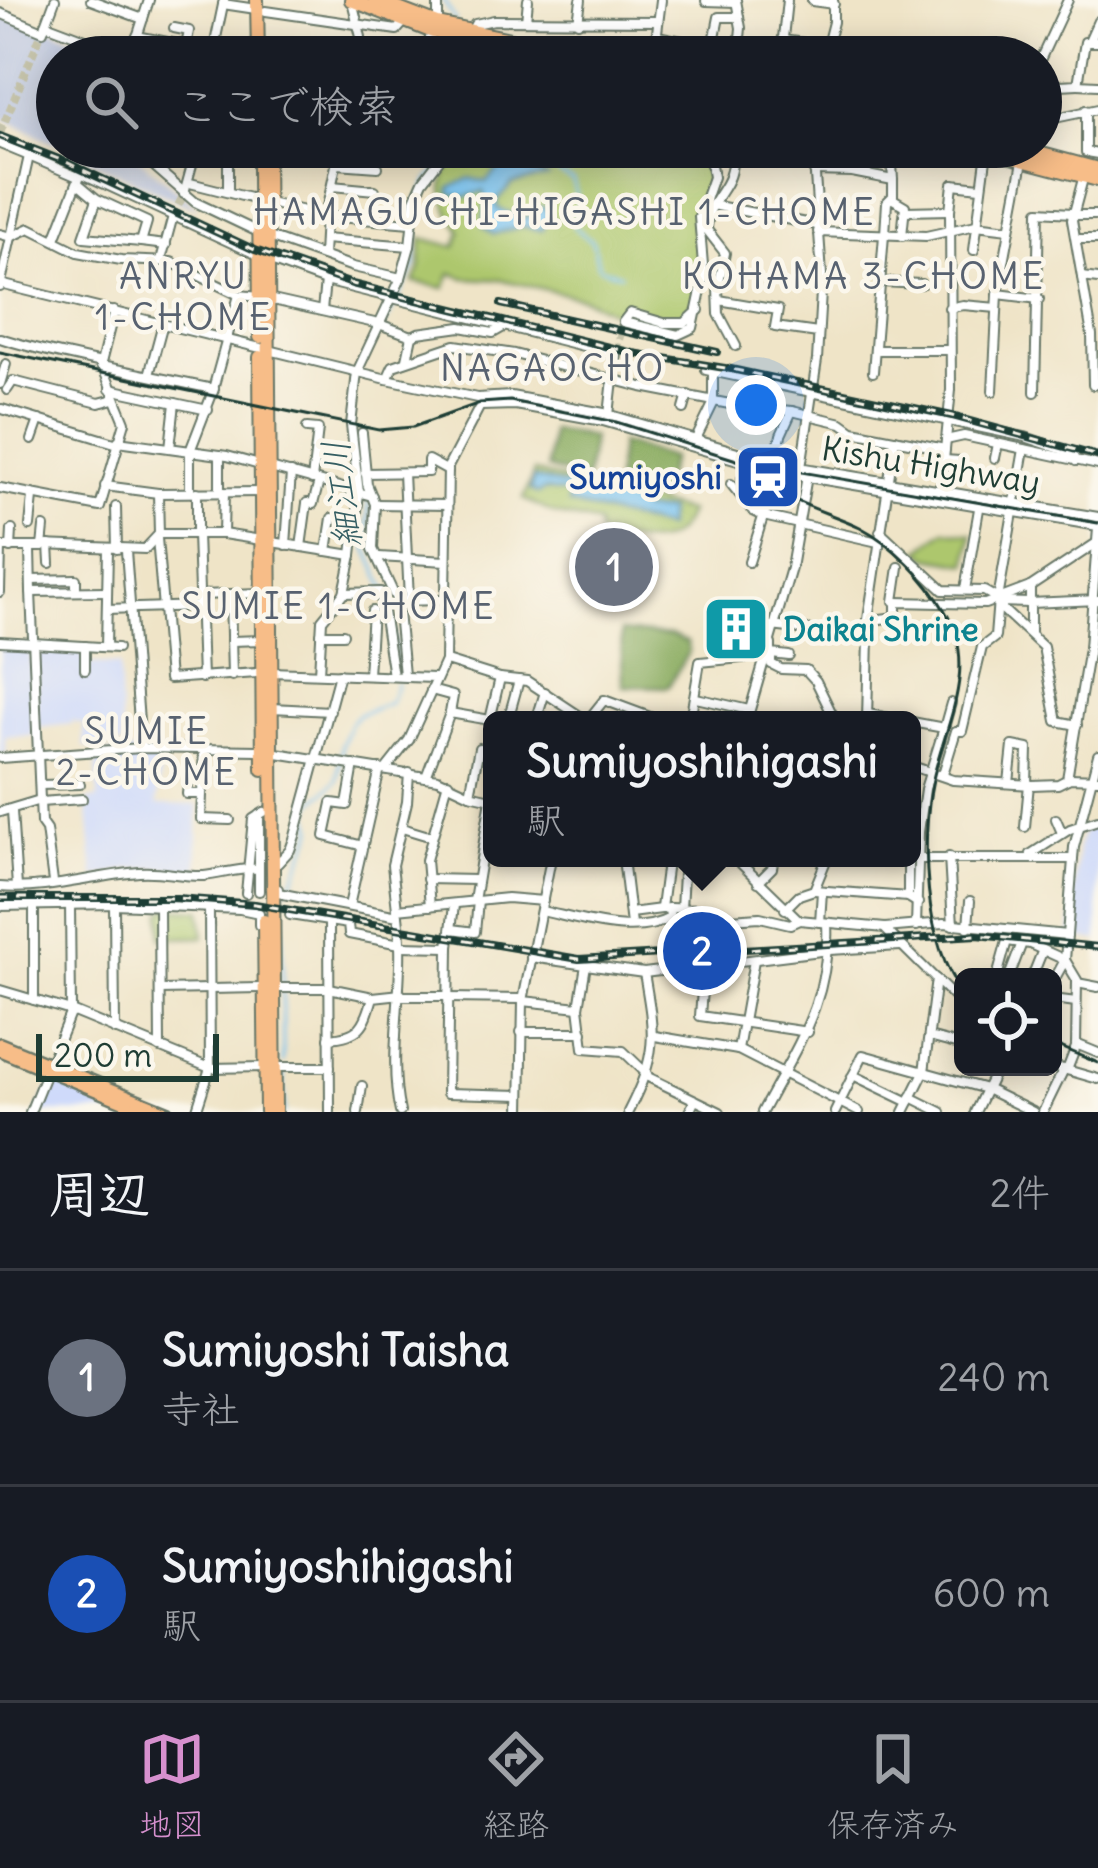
<!DOCTYPE html>
<html lang="ja">
<meta charset="utf-8">
<style>
:root{--surface:#171b24;--page:#242831;--text:#f1f3f6;--muted:#9ea1a6;--line:#363941;--accent:#d690ce}
body{margin:0;font-family:Delius,"Klee One",sans-serif;background:var(--page);color:var(--text)}
.controls{position:absolute;right:36px;bottom:36px;display:grid;overflow:hidden;border-radius:18px;box-shadow:0 6px 30px #0003}
.controls button{width:108px;height:108px;display:grid;place-items:center;padding:0;border:0;border-bottom:3px solid var(--line);background:var(--surface);color:var(--text);font:60px sans-serif}
.scale{position:absolute;left:36px;bottom:30px;width:183px;box-sizing:border-box;padding-left:12px;border:6px solid #1f3d34;border-top:0;font-size:33px;line-height:42px;white-space:nowrap;color:#1f3d34;-webkit-text-stroke:9px #fbf7ec;paint-order:stroke}
.you{position:absolute;left:756px;top:405px;width:42px;height:42px;margin:-30px;border:9px solid #fff;border-radius:50%;background:#1a73e8;box-shadow:0 0 0 18px #1a73e833}
.badge{display:grid;place-items:center;width:78px;height:78px;border-radius:50%;background:var(--accent);color:#fff;font-size:39px;font-weight:700}
.pin{position:absolute;translate:-50% -50%;border:6px solid #fff;box-shadow:0 3px 12px #0006}
.popup{position:absolute;left:483px;top:711px;width:438px;height:156px;box-sizing:border-box;display:grid;place-content:center;border-radius:18px;background:var(--surface);filter:drop-shadow(0 3px 9px #0005);font-size:39px;white-space:nowrap;color:var(--muted)}
.popup b{font-size:45px;color:var(--text)}
.popup::after{content:'';position:absolute;left:50%;top:100%;margin-left:-24px;border:24px solid transparent;border-top-color:var(--surface)}
.list{margin:0;padding:0;list-style:none}
h2{display:flex;justify-content:space-between;align-items:center;height:156px;margin:0;padding:0 48px;font-size:51px}
h2 small{font-size:39px;font-weight:400;color:var(--muted)}
.list li{display:grid;grid-template-columns:78px 1fr auto;gap:36px;align-items:center;box-sizing:border-box;height:216px;padding:0 48px;border-top:3px solid var(--line)}
.list b{display:block;font-size:45px;white-space:nowrap}
.list p{margin:0;font-size:39px;white-space:nowrap;color:var(--muted)}
.list em{font-size:39px;font-style:normal;color:var(--muted)}
.icon{flex:none;width:66px;height:66px;fill:none;stroke:currentColor;stroke-width:2;stroke-linecap:round;stroke-linejoin:round}
.map{position:relative;flex:none;width:1098px;height:1112px;overflow:hidden}
.search{position:absolute;background:var(--surface);box-shadow:0 6px 30px #0003;left:36px;right:36px;top:36px;height:132px;display:flex;align-items:center;gap:30px;box-sizing:border-box;padding:0 42px;border-radius:66px;color:var(--muted);font-size:45px}
.sheet{height:588px;background:var(--surface)}
nav{display:flex;justify-content:space-around;align-items:center;box-sizing:border-box;height:168px;border-top:3px solid var(--line);background:var(--surface);font-size:33px;color:var(--muted)}
nav a{display:grid;justify-items:center;gap:6px}
nav .on{color:var(--accent)}
.map>svg:first-child{display:block}
.built{fill:#cfdafa}
.industrial{fill:#bac4de}
.green{fill:#adc76d;stroke:#668250;stroke-width:3}
.forest{fill:#8aac60;stroke:#54744a;stroke-width:3}
.water{fill:#76c1f0;stroke:#4a7f92;stroke-width:3}
.lines{fill:none;stroke-linecap:round;stroke-linejoin:round}
.stream{stroke:#76c1f0;stroke-width:3}
.minor-tunnel{stroke:#c5c3aa;stroke-width:8;stroke-dasharray:8 4;stroke-linecap:butt}
.minor-casing{stroke:#687767;stroke-width:12}
.major-casing{stroke:#687767;stroke-width:14}
.highway-casing{stroke:#687767;stroke-width:16}
.minor{stroke:#fff;stroke-width:8}
.major{stroke:#f7bd88;stroke-width:9}
.highway{stroke:#f7bd88;stroke-width:12}
.tram{stroke:#1f3d34;stroke-width:3}
.rail-casing{stroke:#1f3d34;stroke-width:8}
.rail{stroke:#fbf7ec;stroke-width:3;stroke-dasharray:9;stroke-linecap:butt}
.labels{text-anchor:middle;stroke-width:9;stroke-linejoin:round;paint-order:stroke}
.street-label{font-size:33px;fill:#1f3d34;stroke:#fbf7ec}
.transit-label{font-size:33px;font-weight:bold;fill:#164399;stroke:#fbf7ec;text-anchor:end}
.culture-label{font-size:33px;font-weight:bold;fill:#0d838f;stroke:#fbf7ec;text-anchor:start}
.neighbourhood-label{font-size:36px;letter-spacing:3px;fill:#586270;stroke:#fbf7ec}
.water-label{font-size:36px;font-style:italic;fill:#355e63;stroke:#fbf7ec}
</style>
<div class="map">
<svg width="1098" height="1112" viewBox="0 0 1098 1112">
<rect width="100%" height="100%" fill="#fbf7ec"/>
<filter id="ink" filterUnits="userSpaceOnUse"><feTurbulence type="fractalNoise" baseFrequency=".00833" numOctaves="2"/><feDisplacementMap in="SourceGraphic" scale="24" xChannelSelector="R" yChannelSelector="G"/><feConvolveMatrix kernelMatrix="1 2 1 2 8 2 1 2 1" color-interpolation-filters="sRGB"/></filter>
<filter id="wash" filterUnits="userSpaceOnUse"><feTurbulence type="fractalNoise" baseFrequency=".004" numOctaves="4" result="noise"/><feDisplacementMap in="SourceGraphic" scale="48" xChannelSelector="R" yChannelSelector="G"/><feGaussianBlur stdDeviation="2.7" result="paint"/><feColorMatrix in="noise" values="0 0 0 0 0 0 0 0 0 0 0 0 0 0 0 0 0 1.4 0 .05"/><feComposite in="paint" operator="in"/></filter>
<g filter="url(#wash)">
<rect width="100%" height="100%" fill="#efe4c7"/>
<g class="built">
<path d="M0,645L30,648L33,736H5V756H0Z"/>
<path d="M36,646L82,649L86,664L119,665L122,745L84,747L83,723H74L73,717L72,724L37,728Z"/>
<path d="M162,750L157,805L198,804V873L168,868L132,869L94,878L87,800L98,799L96,753Z"/>
<path d="M1086,826L1098,829V941L1070,936L1078,847Z"/>
<path d="M53,1081L131,1112H36Z"/>
</g>
<g class="industrial">
<path d="M0,16L49,28L105,50L102,57H57V144L0,117Z"/>
<path d="M63,147H125L200,210L163,194Z"/>
</g>
<g class="green">
<path d="M465,147H704L710,177L697,216L701,273L695,312L684,321L654,318L630,310L622,316L583,298L503,280L464,278L451,273L445,288L414,282L420,268L422,238L456,247L461,231C437,198 436,177 465,147Z"/>
<path d="M534,472L688,512C673,557 634,541 598,534L597,524L555,514L523,499Z"/>
<path d="M945,530L972,534L968,564L929,557L920,550Z"/>
<path d="M166,908L201,910L204,937L162,938V913Z"/>
</g>
<g class="forest">
<path d="M551,430L592,437L586,480L547,468Z"/>
<path d="M620,443L671,458L660,498L615,484Z"/>
<path d="M746,621L759,626L765,635L758,654L719,653L718,645L727,643L728,623L731,639H740Z"/>
<path d="M621,632L672,636L687,642L689,651L668,687L623,686Z"/>
</g>
<g class="water">
<path d="M514,160L547,177L512,184L497,201L498,209L526,219L540,207H545L556,224L547,219L542,230L522,226L493,234L483,226L486,204L483,191L466,197L450,193V188L470,178L486,182L506,162Z"/>
<path d="M533,478L642,504V510L668,511L666,528L568,504V494L545,490L537,494L530,490Z"/>
</g>
<g class="lines">
<g class="stream">
<path d="M443,0L455,20"/>
<path d="M557,172L573,181L578,204"/>
<path d="M419,202L429,180L462,147"/>
<path d="M577,209L574,227L592,241L599,267L620,274"/>
<path d="M384,325L415,265L416,229"/>
<path d="M360,478L369,504L367,548L389,597L398,672"/>
<path d="M285,889L295,877L314,829L309,813L313,803L337,781L342,744L351,722L358,715L390,703L397,682"/>
<path d="M282,909L283,1062"/>
<path d="M283,1072L284,1112"/>
</g>
</g>
</g>
<g filter="url(#ink)">
<g class="lines">
<g class="minor-tunnel">
<path d="M0,133L41,34"/>
<path d="M81,173L92,147"/>
<path d="M173,216L184,194"/>
<path d="M616,351L623,325"/>
<path d="M1098,457V455"/>
</g>
<g class="minor-casing">
<g id="minor">
<path d="M91,0L143,19"/>
<path d="M736,0L741,28L738,57"/>
<path d="M352,1L361,37L358,57"/>
<path d="M706,1L736,2"/>
<path d="M812,1L834,4"/>
<path d="M223,4L256,9"/>
<path d="M266,11L397,30L404,22"/>
<path d="M0,13L43,31"/>
<path d="M526,20L528,0"/>
<path d="M578,22L581,0"/>
<path d="M46,24L133,57"/>
<path d="M438,24V0"/>
<path d="M45,27L55,0"/>
<path d="M174,28L189,31L186,46"/>
<path d="M472,30L475,24L494,20L658,21"/>
<path d="M137,36L213,51"/>
<path d="M657,36L713,47L719,17H739"/>
<path d="M454,37L461,57"/>
<path d="M782,40L827,46"/>
<path d="M1089,41L1098,21"/>
<path d="M358,53L383,57"/>
<path d="M131,56L149,0"/>
<path d="M212,57L224,0"/>
<path d="M423,57L432,33"/>
<path d="M654,57L661,0"/>
<path d="M781,57L787,0"/>
<path d="M824,57L833,22V0"/>
<path d="M1041,58L1068,0"/>
<path d="M1078,84L1098,85"/>
<path d="M1041,86L1078,84L1085,42H1098"/>
<path d="M1086,110V152L1098,154"/>
<path d="M1041,116L1055,118L1098,109"/>
<path d="M0,144L29,156L0,287"/>
<path d="M132,147L195,202L258,232"/>
<path d="M228,147V192"/>
<path d="M367,147L427,154L437,161"/>
<path d="M732,147C736,194 708,190 707,230L725,253L718,288L719,314L736,346"/>
<path d="M891,147L893,180"/>
<path d="M29,156L78,177"/>
<path d="M337,164L378,167"/>
<path d="M814,171L852,172L893,180V199L905,206L902,236"/>
<path d="M1084,175L1072,220L1092,335L1093,385L1098,383"/>
<path d="M190,183L258,200"/>
<path d="M79,184L97,199L147,222L141,242L84,237L97,199"/>
<path d="M332,186L375,190"/>
<path d="M184,194L197,147"/>
<path d="M269,203L325,216L411,223"/>
<path d="M712,205L817,225"/>
<path d="M905,211L950,210"/>
<path d="M1072,215H1098"/>
<path d="M818,232L926,236L976,225L1009,229"/>
<path d="M0,234L11,237L30,228L78,252L121,260L171,262L239,295L260,297"/>
<path d="M885,234L887,202L892,197"/>
<path d="M269,237L353,267L401,278"/>
<path d="M55,239L81,173L258,255"/>
<path d="M324,239L410,246"/>
<path d="M1076,239H1098"/>
<path d="M141,242L166,245"/>
<path d="M974,250L987,151"/>
<path d="M323,256L325,216L340,147"/>
<path d="M161,260L173,216"/>
<path d="M268,260L325,281L615,354"/>
<path d="M1082,277L1098,279"/>
<path d="M881,282L921,284"/>
<path d="M0,284L387,379L477,398L511,396L604,413L775,463L1098,517"/>
<path d="M998,294L1039,299"/>
<path d="M268,299L379,324L412,336"/>
<path d="M719,300L778,310L775,327L818,333"/>
<path d="M949,308L963,305L997,308"/>
<path d="M699,310L685,323H664L630,313L623,322L678,335L693,328L704,277L699,217L713,177L708,147"/>
<path d="M322,311L325,281"/>
<path d="M0,338C33,349 67,355 101,363"/>
<path d="M876,350H950"/>
<path d="M407,359L412,336L418,333L461,327L493,333L507,325"/>
<path d="M101,366L213,389L239,295"/>
<path d="M706,370L1025,437L1073,453L1076,461"/>
<path d="M873,372L884,235"/>
<path d="M149,375L163,323"/>
<path d="M387,379L393,366L455,345L514,354L642,387L745,407L792,411L842,423L853,431L945,449"/>
<path d="M0,384L6,364"/>
<path d="M110,389L208,410"/>
<path d="M7,390L13,381L99,403L114,399"/>
<path d="M993,391L998,294L1023,161"/>
<path d="M1035,392L1039,211L1072,213"/>
<path d="M481,406L515,405L603,421L783,473L1098,526"/>
<path d="M2,409L118,444"/>
<path d="M684,409L688,395"/>
<path d="M609,415L616,352"/>
<path d="M307,428L318,429L312,480"/>
<path d="M362,433L367,484L375,504L373,549L397,601L404,675"/>
<path d="M32,440L39,420"/>
<path d="M946,440L964,436L1098,465"/>
<path d="M118,441L227,456L372,496"/>
<path d="M695,441L713,404V371"/>
<path d="M170,448L175,403"/>
<path d="M995,458L998,444"/>
<path d="M944,460L960,461"/>
<path d="M775,463L781,435L792,411"/>
<path d="M801,468L817,360L822,275L813,147"/>
<path d="M365,473L428,472V460L448,471"/>
<path d="M403,473L409,600"/>
<path d="M742,478L773,491"/>
<path d="M731,484L753,511L763,516L878,542"/>
<path d="M105,486L158,493L260,492"/>
<path d="M0,488L100,507L125,422L101,363L114,311"/>
<path d="M941,490L951,390L950,210L953,184L980,187"/>
<path d="M190,492V451L214,389"/>
<path d="M197,492V534"/>
<path d="M220,492V455"/>
<path d="M375,504L447,505"/>
<path d="M116,507L117,549"/>
<path d="M30,526L33,497"/>
<path d="M880,531L943,590L984,591L998,599L995,637L982,647L962,731H956L943,774"/>
<path d="M159,534H223L261,540"/>
<path d="M197,534L202,678"/>
<path d="M223,534L224,492"/>
<path d="M157,538L169,679L271,672L434,678"/>
<path d="M272,542L352,555"/>
<path d="M42,545L145,549L159,534L158,493"/>
<path d="M49,545L50,563"/>
<path d="M286,545L291,473"/>
<path d="M0,547H42L44,527"/>
<path d="M301,547L307,503L313,504L319,482"/>
<path d="M11,548L12,530"/>
<path d="M30,549L31,592L107,591"/>
<path d="M126,551L141,748"/>
<path d="M327,551L332,518"/>
<path d="M379,557L446,561"/>
<path d="M749,562L769,498L783,473"/>
<path d="M31,580L76,579V591"/>
<path d="M965,590L980,503"/>
<path d="M0,592L1,547"/>
<path d="M31,592L41,823L46,830L53,882"/>
<path d="M344,593L380,592L393,676"/>
<path d="M230,594L232,676"/>
<path d="M199,595L262,593"/>
<path d="M998,599L1024,449"/>
<path d="M397,601L445,600"/>
<path d="M894,601L899,567"/>
<path d="M999,602L1030,603V587"/>
<path d="M1001,608L1043,647L1057,721L1077,725"/>
<path d="M107,609L200,606"/>
<path d="M771,626L869,637L867,720"/>
<path d="M867,626L895,439"/>
<path d="M1030,632V603L1098,600"/>
<path d="M321,634H343"/>
<path d="M867,637L872,620L896,617V602L985,604L1030,587L1095,544"/>
<path d="M0,641L117,648"/>
<path d="M231,641L262,640"/>
<path d="M766,642L771,644V664L781,669L806,670L816,681L835,720"/>
<path d="M106,647L108,549"/>
<path d="M771,654L789,656"/>
<path d="M446,661L500,678L527,681L586,720"/>
<path d="M85,669V646"/>
<path d="M319,673L322,620L344,593L352,555L359,493L351,425L357,372L401,278L410,246L415,199L423,181L449,147"/>
<path d="M368,675L372,611"/>
<path d="M431,690L453,696L450,713"/>
<path d="M545,692L538,715L553,720"/>
<path d="M696,698L749,710"/>
<path d="M272,708L330,711"/>
<path d="M868,714L900,720"/>
<path d="M508,720L519,680"/>
<path d="M588,720L604,700L658,720"/>
<path d="M690,720L700,662L762,656"/>
<path d="M747,720L791,568L807,476"/>
<path d="M912,722L944,728L951,703"/>
<path d="M204,747L201,819L230,820"/>
<path d="M0,758L141,748L258,750L438,779L470,794L492,799"/>
<path d="M354,765L347,805L332,803L325,836L363,846"/>
<path d="M912,766L953,780L1032,785L1058,784L1070,778L1098,779"/>
<path d="M386,769L409,740L445,661L448,467L480,406"/>
<path d="M426,777L450,713L490,720L500,678"/>
<path d="M1067,779L1089,648L1098,528"/>
<path d="M1009,783L1013,746L1028,749L1027,784"/>
<path d="M40,785L80,784"/>
<path d="M201,794H187L189,776H202"/>
<path d="M470,794L479,748L492,751"/>
<path d="M40,802L82,799"/>
<path d="M12,811L17,887"/>
<path d="M0,812L40,800"/>
<path d="M1056,819L1062,833"/>
<path d="M1025,827L1029,784"/>
<path d="M402,828L432,837"/>
<path d="M1031,854L1070,829L1098,820"/>
<path d="M949,857L953,925"/>
<path d="M623,858L631,925"/>
<path d="M735,858L799,920L885,928L944,923L1067,935"/>
<path d="M919,859H1073"/>
<path d="M278,863L290,850L295,836L339,674"/>
<path d="M427,879L476,880"/>
<path d="M758,882L772,868L774,858"/>
<path d="M0,887C47,891 92,876 139,872C161,870 182,877 204,876C223,874 242,867 259,869"/>
<path d="M278,889V893L398,916"/>
<path d="M814,890L908,897L918,903"/>
<path d="M259,891V815"/>
<path d="M246,893L253,819L264,812"/>
<path d="M908,897V858"/>
<path d="M474,901L491,799"/>
<path d="M34,904V1000"/>
<path d="M114,904L115,1030"/>
<path d="M454,905L449,947L447,1093L521,1095"/>
<path d="M0,906L114,904L240,909L259,913V925"/>
<path d="M159,906L160,1048"/>
<path d="M349,906L380,769"/>
<path d="M430,906L426,860L448,782"/>
<path d="M661,908L667,862"/>
<path d="M681,908L684,858"/>
<path d="M397,909L392,865L407,802L409,773"/>
<path d="M695,909V927L713,926V914"/>
<path d="M785,909L799,895L814,890L827,858"/>
<path d="M541,911C579,919 634,938 670,918L669,908"/>
<path d="M630,913L669,908L699,909L730,919L760,917L790,924L799,920"/>
<path d="M290,915L348,924L349,934L400,944"/>
<path d="M329,922L330,1112"/>
<path d="M820,922L822,891"/>
<path d="M916,926L919,832L925,789L944,728"/>
<path d="M968,927L970,901"/>
<path d="M452,929L475,932L478,901"/>
<path d="M886,930L963,1006"/>
<path d="M400,946L449,947"/>
<path d="M531,957L586,965L579,1007L584,1048L623,1051L647,1074"/>
<path d="M715,964L716,985L702,990L700,1016L808,1032"/>
<path d="M586,965L644,973L829,950L901,946"/>
<path d="M997,977L1007,941L1030,944L1065,960L1077,980L1076,1047L1067,1070"/>
<path d="M1009,977L1022,943"/>
<path d="M1032,977L1042,952"/>
<path d="M1053,982L1065,960L1074,847L1098,755"/>
<path d="M1077,983L1098,987"/>
<path d="M274,988H329L373,997"/>
<path d="M0,990L71,1011L210,1068L265,1067"/>
<path d="M160,990L260,988"/>
<path d="M401,996H448"/>
<path d="M448,998L523,999"/>
<path d="M1053,999L1076,1002"/>
<path d="M523,1001L579,1007"/>
<path d="M521,1032H583"/>
<path d="M655,1036L738,1050L859,1112"/>
<path d="M929,1037L963,1046"/>
<path d="M329,1038C360,1036 365,1026 373,997L401,994"/>
<path d="M1076,1044L1098,1053"/>
<path d="M738,1050L754,960"/>
<path d="M1053,1066L1098,1079"/>
<path d="M274,1067H330"/>
<path d="M853,1075L909,1102"/>
<path d="M646,1076L720,1112"/>
<path d="M911,1097L941,1112"/>
<path d="M30,1112L71,1011L70,904"/>
<path d="M196,1112L210,1068L209,908"/>
<path d="M358,1112L362,1086"/>
<path d="M400,1112C386,1052 408,975 397,909L507,898L543,901"/>
<path d="M521,1112L523,1001L551,858"/>
<path d="M628,1112C658,1053 655,1036 644,973"/>
<path d="M689,1112L695,1100"/>
<path d="M762,1112C796,1047 831,1001 827,923"/>
<path d="M835,1112L863,1055L986,1089L1033,1112"/>
<path d="M904,1112L924,1072L936,979"/>
<path d="M975,1112L997,1067"/>
<path d="M1043,1112L1064,1069"/>
</g>
</g>
<g class="major-casing">
<g id="major">
<path d="M0,1043L169,1112"/>
<path d="M0,1051L147,1112"/>
</g>
</g>
<g class="highway-casing">
<g id="highway">
<path d="M257,0L258,57"/>
<path d="M351,0L433,32L548,57"/>
<path d="M375,0L438,24L597,57"/>
<path d="M267,147L275,1112"/>
<path d="M973,147L1098,180"/>
<path d="M1016,147L1098,169"/>
<path d="M259,165L260,337"/>
<path d="M260,357L263,769"/>
<path d="M264,921L266,1112"/>
</g>
</g>
<use href="#minor" class="minor"/>
<use href="#major" class="major"/>
<use href="#highway" class="highway"/>
<g class="tram">
<path d="M0,352L379,430L413,427L480,403L510,401L616,422L743,462L1098,523"/>
<path d="M749,464C762,472 770,485 784,494C807,508 835,515 860,527C893,544 926,579 945,611C979,666 946,723 933,779C920,840 924,943 963,994"/>
<path d="M1053,1044L1098,1063"/>
</g>
<g class="rail-casing">
<g id="rail">
<path d="M0,136L66,162L255,250L352,284L633,353L731,369L952,416L1098,456"/>
<path d="M501,304L717,352"/>
<path d="M0,898H177L255,904L579,959L977,935L1098,947"/>
</g>
</g>
<use href="#rail" class="rail"/>
</g>
</g>
<defs>
<g id="station-square" transform="scale(3.45)"><rect x="-9" y="-9" width="18" height="18" rx="4" fill="#1a4fb4" stroke="#fbf7ec"/><path d="M-3-6H3Q5-6 5-4V2Q5 4 3 4L4.5 6H3L1.5 4h-3L-3 6H-4.5L-3 4Q-5 4-5 2V-4Q-5-6-3-6ZM-3.5-4v3h7v-3ZM-3.5 1v1.5H-2V1ZM2 1v1.5H3.5V1Z" fill="#fff"/></g>
<g id="building-square" transform="scale(3.45)"><rect x="-9" y="-9" width="18" height="18" rx="4" fill="#0f9aa8" stroke="#fbf7ec"/><path d="M-4-6H4V6H1V3H-1V6H-4ZM-2.5-4.3h1.7v1.8h-1.7ZM.8-4.3h1.7v1.8H.8ZM-2.5-1h1.7V.8h-1.7ZM.8-1h1.7V.8H.8Z" fill="#fff"/></g>
</defs>
<g fill-rule="evenodd">
<use href="#station-square" x="768" y="477"/>
<use href="#building-square" x="736" y="629"/>
</g>
<g class="labels">
<g class="street-label">
<text transform="translate(931 465) rotate(9)" y="12">Kishu Highway</text>
</g>
<g class="transit-label">
<text x="722" y="489">Sumiyoshi</text>
</g>
<g class="culture-label">
<text x="783" y="641">Daikai Shrine</text>
</g>
<g class="neighbourhood-label">
<text x="565" y="225">HAMAGUCHI-HIGASHI 1-CHOME</text>
<text x="184" y="289">ANRYU<tspan x="184" dy="41">1-CHOME</tspan></text>
<text x="864" y="289">KOHAMA 3-CHOME</text>
<text x="553" y="381">NAGAOCHO</text>
<text x="339" y="619">SUMIE 1-CHOME</text>
<text x="147" y="744">SUMIE<tspan x="147" dy="41">2-CHOME</tspan></text>
</g>
<g class="water-label">
<text transform="translate(341 494) rotate(-97)" y="13">細江川</text>
</g>
</g>
</svg>
<div class="controls">
<button><svg class="icon" aria-label="locate" viewBox="0 0 24 24"><circle cx="12" cy="12" r="6"/><path d="M12 2v4M12 18v4M2 12h4M18 12h4"/></svg></button>
</div>
<div class="scale">200 m</div>
<div class="you"></div>
<div class="pin badge" style="left:614px;top:567px;background:#6b7280">1</div>
<div class="pin badge" style="left:702px;top:951px;background:#1a4fb4">2</div>
<div class="popup"><b>Sumiyoshihigashi</b>駅</div>
<div class="search"><svg class="icon" aria-label="search" viewBox="0 0 24 24"><circle cx="10" cy="10" r="6"/><path d="M15 15l6 6"/></svg>ここで検索</div>
</div>
<section class="sheet">
<h2>周辺<small>2件</small></h2>
<ul class="list">
<li><span class="badge" style="background:#6b7280">1</span><div><b>Sumiyoshi Taisha</b><p>寺社</p></div><em>240 m</em></li>
<li><span class="badge" style="background:#1a4fb4">2</span><div><b>Sumiyoshihigashi</b><p>駅</p></div><em>600 m</em></li>
</ul>
</section>
<nav>
<a class="on"><svg class="icon" aria-label="map" viewBox="0 0 24 24"><path d="M3 6l6-2 6 2 6-2v14l-6 2-6-2-6 2zM9 4v14M15 6v14"/></svg>地図</a>
<a><svg class="icon" aria-label="directions" viewBox="0 0 24 24"><path d="M12 3l9 9-9 9-9-9zM9 14v-3h6M13 9l2 2-2 2"/></svg>経路</a>
<a><svg class="icon" aria-label="saved" viewBox="0 0 24 24"><path d="M7 4h10v16l-5-4-5 4z"/></svg>保存済み</a>
</nav>
